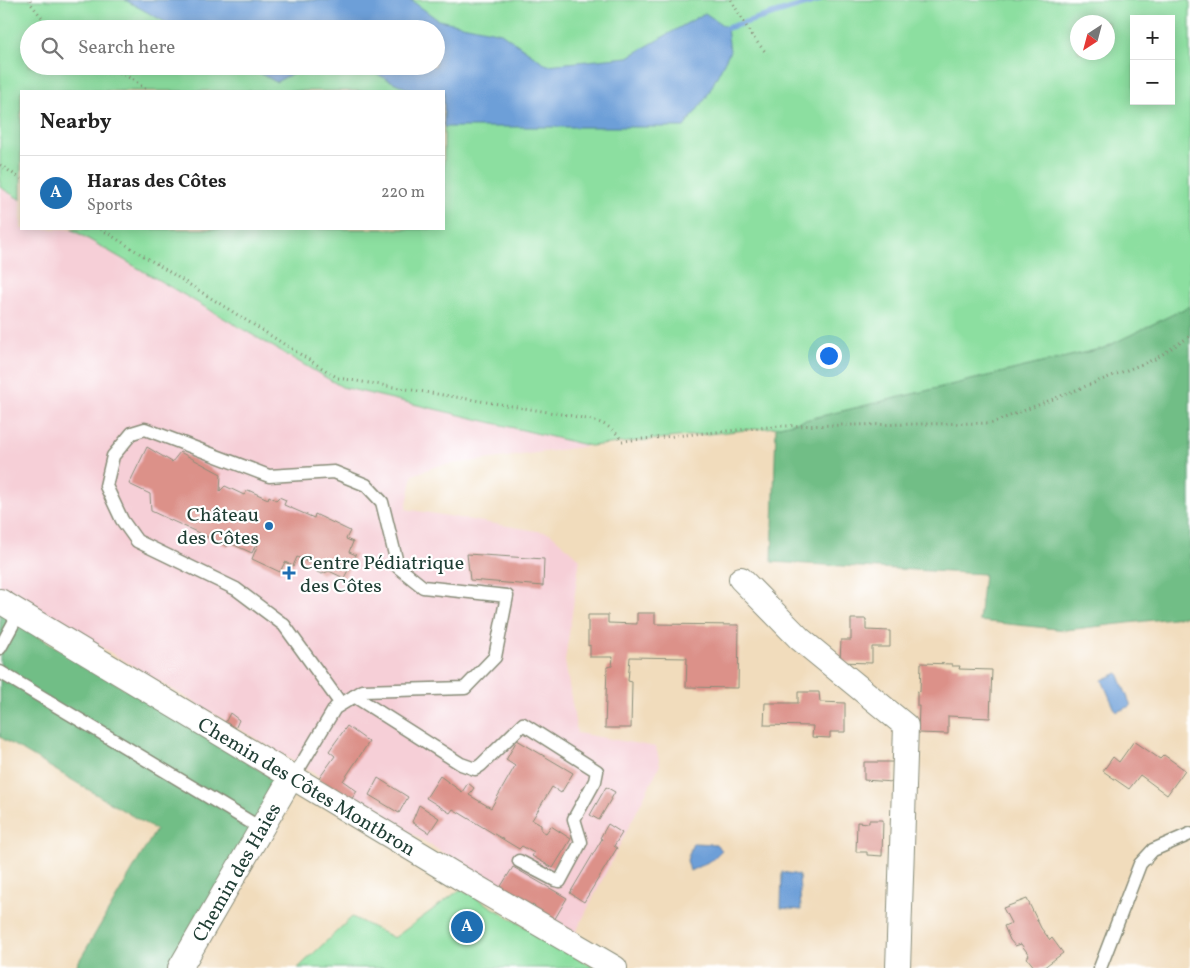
<!DOCTYPE html>
<meta charset="utf-8">
<style>
:root{--surface:#fff;--page:#f2f2f2;--text:#222;--muted:#767676;--line:#e0e0e0;--accent:#1f6fb2}
body{margin:0;font-family:Vollkorn,serif;background:var(--page);color:var(--text)}
.controls{position:absolute;right:15px;top:15px;display:grid;overflow:hidden;border-radius:0px;box-shadow:0 2px 12px #0003}
.controls button{width:45px;height:45px;display:grid;place-items:center;padding:0;border:0;border-bottom:1px solid var(--line);background:var(--surface);color:var(--text);font:25px sans-serif}
.compass{position:absolute;left:1070px;top:15px;width:45px;height:45px;border-radius:50%;background:var(--surface);box-shadow:0 2px 12px #0003;rotate:216deg}
.you{position:absolute;left:828px;top:355px;width:18px;height:18px;margin:-12px;border:4px solid #fff;border-radius:50%;background:#1a73e8;box-shadow:0 0 0 8px #1a73e833}
.badge{display:grid;place-items:center;width:32px;height:32px;border-radius:50%;background:var(--accent);color:#fff;font-size:16px;font-weight:700}
.pin{position:absolute;translate:-50% -50%;border:2px solid #fff;box-shadow:0 1px 5px #0006}
.list{margin:0;padding:0;list-style:none}
h2{display:flex;justify-content:space-between;align-items:center;height:65px;margin:0;padding:0 20px;font-size:21px}
h2 small{font-size:16px;font-weight:400;color:var(--muted)}
.list li{display:grid;grid-template-columns:32px 1fr auto;gap:15px;align-items:center;box-sizing:border-box;height:75px;padding:0 20px;border-top:1px solid var(--line)}
.list b{display:block;font-size:19px;white-space:nowrap}
.list p{margin:0;font-size:16px;white-space:nowrap;color:var(--muted)}
.list em{font-size:16px;font-style:normal;color:var(--muted)}
.icon{flex:none;width:28px;height:28px;fill:none;stroke:currentColor;stroke-width:2;stroke-linecap:round;stroke-linejoin:round}
.map{position:relative;flex:none;width:1190px;height:968px;overflow:hidden}
.search{position:absolute;background:var(--surface);box-shadow:0 2px 12px #0003;left:20px;top:20px;width:425px;height:55px;display:flex;align-items:center;gap:12px;box-sizing:border-box;padding:0 18px;border-radius:28px;color:var(--muted);font-size:19px}
.panel{position:absolute;background:var(--surface);box-shadow:0 2px 12px #0003;left:20px;top:90px;width:425px;height:140px;border-radius:0px}
.map>svg:first-child{display:block}
.built{fill:#f6cfd7}
.green{fill:#8cdfa0;stroke:#568e6a;fill-rule:evenodd}
.forest{fill:#71be86;stroke:#487e5d}
.water{fill:#6d9fd8;stroke:#466e86}
.lines{fill:none;stroke-linecap:round;stroke-linejoin:round}
.stream{stroke:#6d9fd8;stroke-width:6}
.building{fill:#dc9189}
.lane-casing{stroke:#888c78;stroke-width:15}
.street-casing{stroke:#888c78;stroke-width:26}
.path{stroke:#888c78;stroke-width:3;stroke-dasharray:1 4;stroke-linecap:butt}
.lane{stroke:#fff;stroke-width:12}
.street{stroke:#fff;stroke-width:24}
.poi-dot{fill:#1f6fb2;stroke:#fff;stroke-width:2}
.labels{text-anchor:middle;stroke-width:4.5;stroke-linejoin:round;paint-order:stroke}
.poi-label{font-size:20px;fill:#1f3d34;stroke:#fff;text-anchor:end}
.street-label{font-size:20px;fill:#1f3d34;stroke:#fff}
</style>
<div class="map">
<svg width="1190" height="968" viewBox="0 0 1190 968">
<rect width="100%" height="100%" fill="#fff"/>
<filter id="ink" filterUnits="userSpaceOnUse"><feTurbulence type="fractalNoise" baseFrequency=".02" numOctaves="2"/><feDisplacementMap in="SourceGraphic" scale="10" xChannelSelector="R" yChannelSelector="G"/><feConvolveMatrix kernelMatrix="1 2 1 2 8 2 1 2 1" color-interpolation-filters="sRGB"/></filter>
<filter id="wash" filterUnits="userSpaceOnUse"><feTurbulence type="fractalNoise" baseFrequency=".0096" numOctaves="4" result="noise"/><feDisplacementMap in="SourceGraphic" scale="20" xChannelSelector="R" yChannelSelector="G"/><feGaussianBlur stdDeviation="1.12" result="paint"/><feColorMatrix in="noise" values="0 0 0 0 0 0 0 0 0 0 0 0 0 0 0 0 0 1.4 0 .05"/><feComposite in="paint" operator="in"/></filter>
<g filter="url(#wash)">
<rect width="100%" height="100%" fill="#f1dcbc"/>
<path class="built" d="M0,187L21,200V229H71L342,387L590,446L437,466L413,475L406,509L550,533L580,559L565,661L577,733L656,747L660,765L575,934L305,768L0,587Z"/>
<g class="green">
<path d="M0,0H1190V306L1104,348L776,427L590,446L342,387L71,229H444V91H21V200L0,187ZM1134,19H1171V101H1134ZM1078,22H1108V52H1078ZM29,29H436V66H29Z"/>
<path d="M461,889L595,968H298L352,917L394,938Z"/>
</g>
<g class="forest">
<path d="M1190,306V616L1066,630L979,621L984,574L772,562L776,427L1104,348Z"/>
<path d="M0,613L279,782L182,968H75L156,830L0,737Z"/>
</g>
<g class="water">
<path d="M125,0H411L438,20L501,33L547,65L628,57L705,13L727,28L730,51L706,98L684,127H444V91H412L360,66H436V29H178Z"/>
<path d="M247,66H307L276,82Z"/>
<path d="M1118,673L1131,706L1116,712L1102,680Z"/>
<path d="M693,843L716,844L722,850L712,860L690,871L687,860Z"/>
<path d="M782,872L799,875L801,910L781,908Z"/>
</g>
<g class="lines">
<path class="stream" d="M720,32L727,28L819,0"/>
</g>
<g id="blocks">
<g class="building">
<path d="M147,447L172,462L180,452L221,474L220,491L225,486L244,495L248,490L268,499L269,496L276,500L279,497L286,500L284,505L314,518L315,514L350,531L346,539L353,542L349,552L356,555L344,578L329,571L322,574L317,572L316,566L297,557L293,566L285,562L280,572L252,559L258,544H256L252,553L232,544L227,546L151,511L150,494L129,484Z"/>
<path d="M467,554L544,559L543,586L470,580Z"/>
<path d="M637,613H655V624L739,625L738,688L686,687L687,658L630,657L628,681L632,682L631,728H605L607,667L612,666L613,657H590V645L588,646V615H608V623L637,624Z"/>
<path d="M851,619H866V630L890,631V647H872V663L840,662L841,640H851Z"/>
<path d="M921,663L952,664V666H960L959,669L992,670L990,718L948,716V734L918,733L919,706H917V691L920,692Z"/>
<path d="M798,692H819L820,702L845,703V732H830V738L812,737L813,726L764,725L765,703H798Z"/>
<path d="M230,713L239,720L235,729L225,723Z"/>
<path d="M347,726L369,742L343,781L357,791L351,800L318,780L335,756L329,751Z"/>
<path d="M517,740L573,773L561,793L552,787L532,820L541,825V830L546,833L551,826L571,839L553,868L532,856L534,853L522,846L519,849L453,809L450,813L426,798L440,776L462,792L468,783L474,788L469,795L491,808L515,766L506,760Z"/>
<path d="M1134,741L1160,759L1164,755L1185,770L1167,795L1140,775L1129,789L1103,771L1113,757L1119,762Z"/>
<path d="M864,762H894L893,782L864,780Z"/>
<path d="M378,778L408,797L399,813L369,795Z"/>
<path d="M606,787L615,792L599,820L590,815Z"/>
<path d="M419,805L439,818L429,833L412,822Z"/>
<path d="M869,820H883L882,856L867,855V852H856L857,822L869,823Z"/>
<path d="M608,824L622,833L614,846L617,848L584,902L570,893L602,839L600,838Z"/>
<path d="M513,867L567,898L553,922L498,891Z"/>
<path d="M1027,899L1041,928L1050,940L1052,938L1063,953L1043,968H1035L1027,958L1029,955L1021,944L1015,946L1010,940L1004,926L1011,923L1003,908Z"/>
</g>
</g>
</g>
<g filter="url(#ink)">
<use href="#blocks" fill-opacity="0" stroke="#888c78" stroke-width="1"/>
<g class="lines">
<g class="lane-casing">
<g id="lane">
<path d="M0,648L19,613"/>
<path d="M0,672L262,829"/>
<path d="M354,696L461,764L475,769L481,765L523,724L597,771L595,781L574,819L581,842L560,881L555,880L519,861"/>
<path d="M292,776L301,765L335,708L363,691L465,688L495,657L507,596L423,587L398,567L382,502L366,485L334,472L269,476L145,429L132,433L113,456L106,486L122,520L137,541L236,589L284,625L341,704"/>
<path d="M1100,968L1140,864L1153,850L1190,834"/>
</g>
</g>
<g class="street-casing">
<g id="street">
<path d="M741,579L800,639L906,726L898,968"/>
<path d="M0,601L452,873L615,968"/>
<path d="M180,968L292,776"/>
</g>
</g>
<g class="path">
<path d="M30,0L31,4L51,29"/>
<path d="M731,0L752,36L767,54"/>
<path d="M106,66L132,79L148,91"/>
<path d="M0,165L21,179"/>
<path d="M101,229L338,378L573,416C594,421 609,421 622,441L779,426L992,423L1155,359L1190,336"/>
</g>
<use href="#lane" class="lane"/>
<use href="#street" class="street"/>
</g>
</g>
<g class="poi-dot">
<circle cx="269" cy="526" r="5"/>
<path d="M286.5 565.5h5v5h5v5h-5v5h-5v-5h-5v-5h5z"/>
</g>
<g class="labels">
<g class="poi-label">
<text x="259" y="521">Château<tspan x="259" dy="23">des Côtes</tspan></text>
<text x="300" y="569" text-anchor="start">Centre Pédiatrique<tspan x="300" dy="23">des Côtes</tspan></text>
</g>
<g class="street-label">
<text transform="translate(307 786) rotate(31)" y="7">Chemin des Côtes Montbron</text>
<text transform="translate(236 872) rotate(-60)" y="7">Chemin des Haies</text>
</g>
</g>
</svg>
<div class="controls">
<button>+</button>
<button>−</button>
</div>
<svg class="compass" viewBox="-18 -18 36 36"><path d="M0-13l5 13h-10z" fill="#e53935"/><path d="M0 13l5-13h-10z" fill="#767676"/></svg>
<div class="you"></div>
<div class="pin badge" style="left:467px;top:927px">A</div>
<div class="search"><svg class="icon" aria-label="search" viewBox="0 0 24 24"><circle cx="10" cy="10" r="6"/><path d="M15 15l6 6"/></svg>Search here</div>
<section class="panel">
<h2>Nearby<small></small></h2>
<ul class="list">
<li><span class="badge">A</span><div><b>Haras des Côtes</b><p>Sports</p></div><em>220 m</em></li>
</ul>
</section>
</div>
